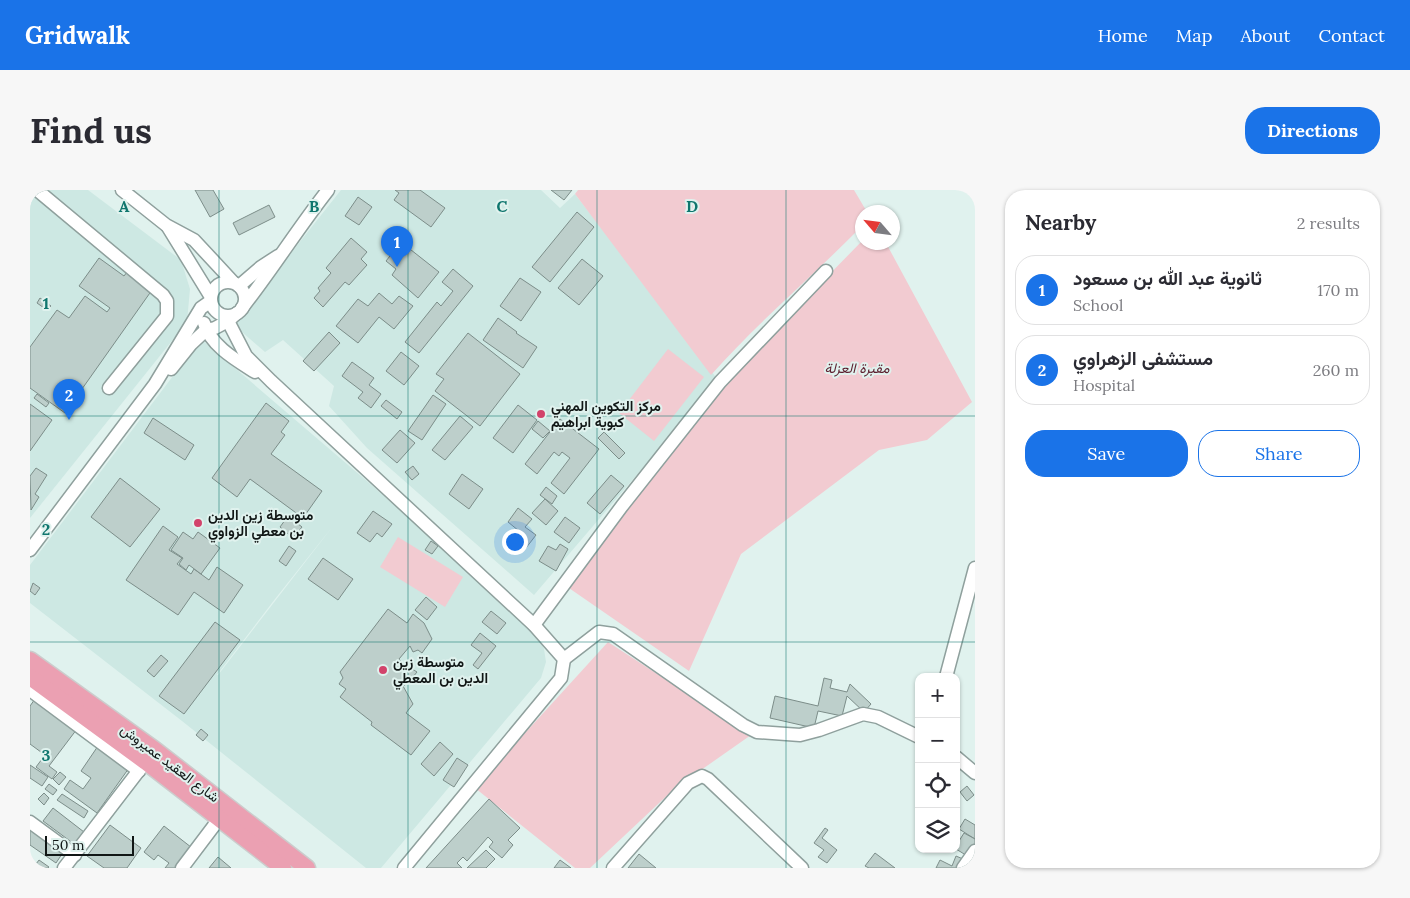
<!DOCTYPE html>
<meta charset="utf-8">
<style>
:root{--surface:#fff;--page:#f7f7f7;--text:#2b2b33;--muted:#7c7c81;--line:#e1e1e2;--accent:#1a73e8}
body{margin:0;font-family:Lora,Vazirmatn,serif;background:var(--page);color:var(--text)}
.controls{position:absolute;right:15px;bottom:15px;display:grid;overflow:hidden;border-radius:10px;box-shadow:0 1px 4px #0004}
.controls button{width:45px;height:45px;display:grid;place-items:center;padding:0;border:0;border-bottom:1px solid var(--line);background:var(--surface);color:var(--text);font:25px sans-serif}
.compass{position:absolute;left:825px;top:15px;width:45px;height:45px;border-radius:50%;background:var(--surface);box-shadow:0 1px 4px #0004;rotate:298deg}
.scale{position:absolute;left:15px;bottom:12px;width:89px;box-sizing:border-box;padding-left:5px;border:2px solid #111716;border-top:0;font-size:14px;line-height:18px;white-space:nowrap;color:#111716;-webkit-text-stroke:4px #e0f2ee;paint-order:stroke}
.you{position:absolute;left:484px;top:351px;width:18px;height:18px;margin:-12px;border:4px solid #fff;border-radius:50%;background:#1a73e8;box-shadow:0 0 0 8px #1a73e833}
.badge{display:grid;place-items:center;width:32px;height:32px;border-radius:50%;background:var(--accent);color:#fff;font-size:16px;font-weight:700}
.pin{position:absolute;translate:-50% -41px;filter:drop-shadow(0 1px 2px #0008)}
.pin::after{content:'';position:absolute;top:26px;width:18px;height:15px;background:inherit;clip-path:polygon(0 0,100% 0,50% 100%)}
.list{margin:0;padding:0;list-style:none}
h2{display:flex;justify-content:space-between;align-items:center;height:65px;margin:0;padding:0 20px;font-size:21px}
h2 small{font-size:16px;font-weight:400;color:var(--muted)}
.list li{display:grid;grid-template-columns:32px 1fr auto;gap:15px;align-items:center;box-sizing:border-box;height:70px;margin:0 10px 10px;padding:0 10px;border:1px solid var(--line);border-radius:20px}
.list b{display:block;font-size:19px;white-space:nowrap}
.list p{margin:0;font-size:16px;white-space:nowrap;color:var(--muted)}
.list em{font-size:16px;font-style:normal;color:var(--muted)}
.actions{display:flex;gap:10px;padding:15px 20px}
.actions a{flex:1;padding:11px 0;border:1px solid var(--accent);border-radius:20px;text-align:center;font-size:18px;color:var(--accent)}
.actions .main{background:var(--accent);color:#fff}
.icon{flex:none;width:28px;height:28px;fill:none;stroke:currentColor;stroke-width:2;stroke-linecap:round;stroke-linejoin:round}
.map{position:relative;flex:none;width:945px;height:678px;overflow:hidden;border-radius:20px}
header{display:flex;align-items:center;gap:30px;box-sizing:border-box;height:70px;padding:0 25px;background:var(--accent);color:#fff}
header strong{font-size:24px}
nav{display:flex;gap:28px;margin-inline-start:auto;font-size:18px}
.intro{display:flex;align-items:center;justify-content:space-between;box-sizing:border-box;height:120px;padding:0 30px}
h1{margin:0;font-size:35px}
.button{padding:12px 22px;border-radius:20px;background:var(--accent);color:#fff;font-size:18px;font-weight:700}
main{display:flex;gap:30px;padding:0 30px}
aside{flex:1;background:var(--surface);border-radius:20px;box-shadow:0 1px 4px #0004}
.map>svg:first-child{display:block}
.built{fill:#cde8e3;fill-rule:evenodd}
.green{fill:#f2cbd1}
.building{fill:#bdcfcb;stroke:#7c8d89}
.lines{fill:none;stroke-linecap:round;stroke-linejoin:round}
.minor-casing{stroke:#8fa09d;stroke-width:15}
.major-casing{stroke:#cbcccc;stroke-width:19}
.minor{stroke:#fff;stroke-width:12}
.major{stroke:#eba0b2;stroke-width:16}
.grid{fill:none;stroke:#0f766e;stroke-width:1;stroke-opacity:0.55}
.poi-dot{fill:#d2436b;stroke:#e0f2ee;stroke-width:2}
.labels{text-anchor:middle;stroke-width:4;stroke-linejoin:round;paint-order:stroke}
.park-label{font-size:14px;font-style:italic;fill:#5c1f2e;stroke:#e0f2ee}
.poi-label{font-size:14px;font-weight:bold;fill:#111716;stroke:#e0f2ee;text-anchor:start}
.street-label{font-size:14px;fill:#111716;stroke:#e0f2ee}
.grid-label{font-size:16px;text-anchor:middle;font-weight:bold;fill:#0f766e;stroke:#e0f2ee;stroke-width:4;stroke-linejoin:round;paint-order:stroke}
</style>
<header>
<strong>Gridwalk</strong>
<nav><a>Home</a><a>Map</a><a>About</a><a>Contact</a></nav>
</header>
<div class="intro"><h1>Find us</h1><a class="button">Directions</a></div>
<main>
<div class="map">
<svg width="945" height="678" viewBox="0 0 945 678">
<rect width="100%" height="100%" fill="#e0f2ee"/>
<g class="built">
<path d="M0,0H58L151,70L160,99L157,132L0,328Z"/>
<path d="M311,0H511L530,18L545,4L688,190L504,405L337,258L299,216L304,196L253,150L235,162L204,135Z"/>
<path d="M171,149L338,292L496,433L508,446L514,459L516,472L511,488L351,678H336L152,531L0,413V375ZM303,336L188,485H187L245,409Z"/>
</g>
<g class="green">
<path d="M548,0H824L837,22H832V36C783,86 728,132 681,185L545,4Z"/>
<path d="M832,51L856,53L942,212L897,250L849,260L711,364L659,481L536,396L690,199L747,138Z"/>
<path d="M638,159L674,187L624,251L589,223Z"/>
<path d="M368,347L433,387L415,417L350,377Z"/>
<path d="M578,452L721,545L644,599L560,678H545L445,598Z"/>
</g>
<g class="building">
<path d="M165,0H183L194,19L180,27Z"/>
<path d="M365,0H390L415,18L401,37L364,10L369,3Z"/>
<path d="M521,0H542L534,10Z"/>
<path d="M328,7L342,17L329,35L315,26Z"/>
<path d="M239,15L245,27L209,45L203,33Z"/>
<path d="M547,22L564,37L520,92L502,77Z"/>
<path d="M321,48L337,62L331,69L337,75L319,95L315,92L293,117L284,108L290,101L288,98L301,83L296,78Z"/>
<path d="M371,52L409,82L388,108L362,85L366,79L356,71Z"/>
<path d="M69,68L94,86L97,82L122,100L35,223L0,198V157L27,120L39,128L55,106L77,122L80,118L49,96Z"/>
<path d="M552,69L573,86L549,115L528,98Z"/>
<path d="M423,79L443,96L389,163L375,152L407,112L411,116L423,101L412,92Z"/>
<path d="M490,88L511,102L491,131L470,116Z"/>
<path d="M349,103L362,114L369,106L383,116L364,139L349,127L328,153L306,136L328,109L338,116Z"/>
<path d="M10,108L21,116L17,120L7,113Z"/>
<path d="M468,128L487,142L486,143L507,157L493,178L453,150Z"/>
<path d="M299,142L310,153L284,181L273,171Z"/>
<path d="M438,143L490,184L450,236L405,201L414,189L406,184Z"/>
<path d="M371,162L389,176L374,195L356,181Z"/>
<path d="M322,172L344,188L339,195L351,204L341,218L328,208L333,202L312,186Z"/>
<path d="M7,204L19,213L16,217L4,208Z"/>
<path d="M403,205L416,214L392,250L378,241Z"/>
<path d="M356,210L372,222L367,229L351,216Z"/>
<path d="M236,213L259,231L251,242L255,245L241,264L292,301L273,328L220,289L207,307L182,288Z"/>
<path d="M0,214L22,230L0,261Z"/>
<path d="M488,215L507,230L483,263L463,248Z"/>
<path d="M430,226L443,237L415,270L402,260Z"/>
<path d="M123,228L164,255L155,270L114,243Z"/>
<path d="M530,229L569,259L534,304L521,293L540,268L532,262L529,266L524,262L507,284L495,274Z"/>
<path d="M508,231L520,241L513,248L502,239Z"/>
<path d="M370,240L385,253L367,273L352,260Z"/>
<path d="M574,242L595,263L589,269L568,248Z"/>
<path d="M383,276L389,284L382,290L375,282Z"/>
<path d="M6,278L17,285L5,304L9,307L1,320L0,286Z"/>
<path d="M432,284L453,299L439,319L419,304Z"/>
<path d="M581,285L594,296L570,324L557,313Z"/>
<path d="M90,288L130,319L100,357L61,327Z"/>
<path d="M516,297L527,306L522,314L510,305Z"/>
<path d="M515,309L528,321L516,335L502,323Z"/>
<path d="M488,318L502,329L495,337L506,345L496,358L484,349L489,341L478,332Z"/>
<path d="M343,321L362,334L352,347L347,343L340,352L327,343Z"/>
<path d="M258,326L272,337L263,348L250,337Z"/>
<path d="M535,327L550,338L539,353L524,342Z"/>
<path d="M133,336L148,347L139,360L152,368L147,374L161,384L164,379L179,390L187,377L213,395L194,423L164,402L148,425L96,390Z"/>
<path d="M153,342L163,349L168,342L190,358L171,384L159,375L156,380L149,374L153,368L141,360Z"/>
<path d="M401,351L408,356L402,364L395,360Z"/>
<path d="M530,354L538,359L526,381L509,371L518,356L526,360Z"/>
<path d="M259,356L266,361L256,376L249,371Z"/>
<path d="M293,368L323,389L308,410L278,389Z"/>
<path d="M3,393L10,398L5,405L0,401Z"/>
<path d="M396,407L407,417L397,430L385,420Z"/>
<path d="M358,419L377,433L383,424L394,433L402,449L392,463L388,460L383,462L380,456L369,469L372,474L378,479L379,477L387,482L378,493L373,496L383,514L376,523L400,541L381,565L341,535L342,532L310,507L316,499L309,494L313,488L310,482Z"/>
<path d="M461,421L476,433L467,444L452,432Z"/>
<path d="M185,432L210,450L154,524L129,506Z"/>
<path d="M450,443L466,456L448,479L443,475L452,463L441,455Z"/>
<path d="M131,465L138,471L124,487L117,481Z"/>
<path d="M794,488L802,490L800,498L817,502L820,494L841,514L834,522L817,506L812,526L788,521L784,538L740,528L745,506L788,516Z"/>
<path d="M5,509L47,539L19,576L27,582L22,589L6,577L15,565L0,554V516Z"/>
<path d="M171,539L178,545L173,551L166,545Z"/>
<path d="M410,552L423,564L404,586L391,574Z"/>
<path d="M68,556L99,578L67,623L34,599L40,590L53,599L61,588L51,581Z"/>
<path d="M427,568L438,575L424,597L413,590Z"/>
<path d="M0,575L18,587L12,596L0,588Z"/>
<path d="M30,582L36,587L29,595L23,589Z"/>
<path d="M19,594L27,600L23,605L15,599Z"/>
<path d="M937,596L944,605L937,611L930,602Z"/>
<path d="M14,603L19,608L14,615L8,609Z"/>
<path d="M32,604L58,621L54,628L27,610Z"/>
<path d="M459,609L490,638L478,650L483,655L472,668L459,657L463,652L458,647L437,671L433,667L427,673L432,678H396Z"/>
<path d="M23,618L54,642L44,654L13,631Z"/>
<path d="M935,629L945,635V649L929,639Z"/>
<path d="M80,635L111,658L97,678H74L57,666Z"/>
<path d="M134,636L166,661L154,678H135L139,673L128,665L124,670L114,662Z"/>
<path d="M0,637L34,661L26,673L0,655Z"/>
<path d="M795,638L798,640L792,648L807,660L797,673L788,667L794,660L784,653Z"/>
<path d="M934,643L945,649V658L939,667L926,659V649L929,651Z"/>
<path d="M456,660L465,669L456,678H437Z"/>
<path d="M845,663L865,678H839L835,676Z"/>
<path d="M609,664L626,678H598Z"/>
<path d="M926,666L933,669L928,678H906L910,670L922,676Z"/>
<path d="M188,667L201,678H179Z"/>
<path d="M9,670L19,677L18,678H3Z"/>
<path d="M530,670L541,678H524Z"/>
</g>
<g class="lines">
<g class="minor-casing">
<g id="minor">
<path d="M7,0L133,105L137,111V126L79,198"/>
<path d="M92,0L136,35L164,50L203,92"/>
<path d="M138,37L181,107"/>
<circle cx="198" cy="109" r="17"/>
<path d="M209,96L231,77L248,66"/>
<path d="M212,118C242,80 268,38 298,0"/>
<path d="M198,131L216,166L241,191L504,435L534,469L531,488L374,678"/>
<path d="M174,133C181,156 206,170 225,182"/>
<path d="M141,179L161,154L176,140L185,138L198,131L207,123"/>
<path d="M0,360L125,194L171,118L181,111"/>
<path d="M504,435L592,316L690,192L796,81"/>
<path d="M534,469L569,442L583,444L713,535L727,542L770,545L789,540L833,524L848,527L889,547"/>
<path d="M916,487L945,378"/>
<path d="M0,500L109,581"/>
<path d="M926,567L945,583"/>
<path d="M0,632L45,665"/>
<path d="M34,678L120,566"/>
<path d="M152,678L189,629"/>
<path d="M583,678L658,593L672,586L678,589L772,678"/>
<path d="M933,678L945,661"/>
</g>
</g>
<g class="major-casing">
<g id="major">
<path d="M0,470L125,560L277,678"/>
<path d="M0,487L116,572L253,678"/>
</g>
</g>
<use href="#minor" class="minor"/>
<use href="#major" class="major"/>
</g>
<path class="grid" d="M189,0V678M378,0V678M567,0V678M756,0V678M0,226H945M0,452H945"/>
<g class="poi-dot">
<circle cx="511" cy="224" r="5"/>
<circle cx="168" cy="333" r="5"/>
<circle cx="353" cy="480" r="5"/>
</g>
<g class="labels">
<g class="park-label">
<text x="827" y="183">مقبرة العزلة</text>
</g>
<g class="poi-label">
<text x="521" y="221">مركز التكوين المهني<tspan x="521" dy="16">كبوية ابراهيم</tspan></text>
<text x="178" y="330">متوسطة زين الدين<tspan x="178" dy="16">بن معطي الزواوي</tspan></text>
<text x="363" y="477">متوسطة زين<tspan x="363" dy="16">الدين بن المعطي</tspan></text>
</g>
<g class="street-label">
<text transform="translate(140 573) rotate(37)" y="5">شارع العقيد عميروش</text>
</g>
</g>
<g class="grid-label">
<text x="94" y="22">A</text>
<text x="284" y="22">B</text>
<text x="472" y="22">C</text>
<text x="662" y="22">D</text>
<text x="16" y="119">1</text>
<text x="16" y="345">2</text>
<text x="16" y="571">3</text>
</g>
</svg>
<div class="controls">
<button>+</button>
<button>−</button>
<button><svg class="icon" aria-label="locate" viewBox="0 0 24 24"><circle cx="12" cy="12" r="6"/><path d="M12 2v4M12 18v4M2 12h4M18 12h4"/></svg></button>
<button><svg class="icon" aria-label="layers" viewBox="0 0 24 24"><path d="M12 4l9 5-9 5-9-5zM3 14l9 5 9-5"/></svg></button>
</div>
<svg class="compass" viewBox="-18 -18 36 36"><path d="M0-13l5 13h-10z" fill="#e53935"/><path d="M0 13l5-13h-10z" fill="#7c7c81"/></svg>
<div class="scale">50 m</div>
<div class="you"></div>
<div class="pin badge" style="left:367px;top:77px">1</div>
<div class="pin badge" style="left:39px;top:230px">2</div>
</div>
<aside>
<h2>Nearby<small>2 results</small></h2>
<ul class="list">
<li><span class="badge">1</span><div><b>ثانوية عبد الله بن مسعود</b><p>School</p></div><em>170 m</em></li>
<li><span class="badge">2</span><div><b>مستشفى الزهراوي</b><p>Hospital</p></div><em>260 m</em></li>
</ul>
<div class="actions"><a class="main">Save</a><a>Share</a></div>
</aside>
</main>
